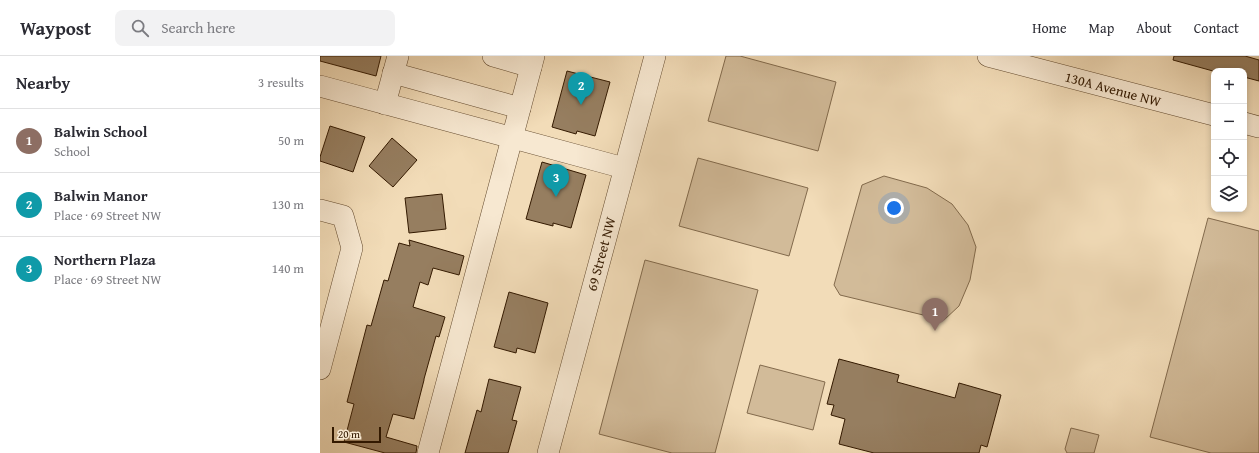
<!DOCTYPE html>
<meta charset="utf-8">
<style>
:root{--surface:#fff;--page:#f2f2f3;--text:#2b2b33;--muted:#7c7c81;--line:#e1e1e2;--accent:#d93025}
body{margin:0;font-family:"Gentium Book Plus",serif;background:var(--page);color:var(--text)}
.controls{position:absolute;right:12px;top:12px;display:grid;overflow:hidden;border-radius:8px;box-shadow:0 2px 6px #0003}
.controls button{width:36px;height:36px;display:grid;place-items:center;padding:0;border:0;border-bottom:1px solid var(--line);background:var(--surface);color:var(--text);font:20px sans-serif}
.scale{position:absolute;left:12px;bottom:10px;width:49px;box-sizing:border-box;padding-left:4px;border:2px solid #331900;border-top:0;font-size:11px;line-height:14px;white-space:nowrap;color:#331900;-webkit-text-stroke:3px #f7e8d1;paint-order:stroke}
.you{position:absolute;left:574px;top:152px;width:14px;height:14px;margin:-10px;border:3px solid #fff;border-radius:50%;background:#1a73e8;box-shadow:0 0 0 6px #1a73e833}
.badge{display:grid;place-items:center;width:26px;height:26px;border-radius:50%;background:var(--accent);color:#fff;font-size:13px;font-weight:700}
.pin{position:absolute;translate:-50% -33px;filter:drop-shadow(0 1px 2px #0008)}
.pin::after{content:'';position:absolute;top:21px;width:14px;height:12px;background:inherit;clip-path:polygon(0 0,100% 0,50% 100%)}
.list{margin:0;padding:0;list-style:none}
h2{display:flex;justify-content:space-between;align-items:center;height:52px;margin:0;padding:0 16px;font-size:17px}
h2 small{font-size:13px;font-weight:400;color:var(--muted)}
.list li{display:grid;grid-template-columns:26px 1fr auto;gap:12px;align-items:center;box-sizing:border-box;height:64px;padding:0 16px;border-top:1px solid var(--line)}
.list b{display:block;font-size:15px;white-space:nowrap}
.list p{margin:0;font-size:13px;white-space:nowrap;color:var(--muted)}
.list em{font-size:13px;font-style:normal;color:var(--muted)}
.icon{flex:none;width:22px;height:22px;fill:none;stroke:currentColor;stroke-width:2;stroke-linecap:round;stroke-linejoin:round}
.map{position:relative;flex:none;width:939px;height:397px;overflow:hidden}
header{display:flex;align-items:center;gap:24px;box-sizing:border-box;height:56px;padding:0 20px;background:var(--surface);border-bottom:1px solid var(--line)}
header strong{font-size:19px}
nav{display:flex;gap:22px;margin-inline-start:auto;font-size:14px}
.search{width:280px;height:36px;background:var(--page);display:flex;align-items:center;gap:10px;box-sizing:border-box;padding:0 14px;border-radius:8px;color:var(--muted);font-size:15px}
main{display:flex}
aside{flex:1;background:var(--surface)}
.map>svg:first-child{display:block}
.green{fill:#d2bb99;stroke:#826a4c}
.building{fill:#967e60;stroke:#331900}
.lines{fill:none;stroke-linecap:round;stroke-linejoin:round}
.minor-casing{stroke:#634a2e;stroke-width:22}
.minor{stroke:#f7e8d1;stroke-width:21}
.labels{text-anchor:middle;stroke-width:3.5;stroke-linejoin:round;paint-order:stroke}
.street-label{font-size:14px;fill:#331900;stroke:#f7e8d1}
</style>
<header>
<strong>Waypost</strong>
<div class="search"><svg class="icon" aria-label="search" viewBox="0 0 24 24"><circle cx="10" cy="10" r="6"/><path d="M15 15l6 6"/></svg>Search here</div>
<nav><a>Home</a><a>Map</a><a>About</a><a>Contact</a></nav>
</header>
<main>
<aside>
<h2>Nearby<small>3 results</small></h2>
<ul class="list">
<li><span class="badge" style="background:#8d6e63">1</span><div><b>Balwin School</b><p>School</p></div><em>50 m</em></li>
<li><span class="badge" style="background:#0f9aa8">2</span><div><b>Balwin Manor</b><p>Place · 69 Street NW</p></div><em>130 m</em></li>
<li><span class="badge" style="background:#0f9aa8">3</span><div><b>Northern Plaza</b><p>Place · 69 Street NW</p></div><em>140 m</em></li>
</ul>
</aside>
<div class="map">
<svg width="939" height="397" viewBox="0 0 939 397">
<rect width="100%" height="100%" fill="#f2dcb8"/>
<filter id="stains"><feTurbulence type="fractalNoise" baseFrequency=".005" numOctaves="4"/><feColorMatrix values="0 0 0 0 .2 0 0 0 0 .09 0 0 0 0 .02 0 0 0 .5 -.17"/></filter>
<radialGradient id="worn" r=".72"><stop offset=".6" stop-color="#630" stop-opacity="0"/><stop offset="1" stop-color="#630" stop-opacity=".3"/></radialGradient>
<g class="green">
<path d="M406,0H420L516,26L498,95L388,65Z"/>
<path d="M378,102L488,132L469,200L359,170Z"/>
<path d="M564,120L607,132L632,148L648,169L656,191L650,224L639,250L624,264L520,239L514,229L542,129Z"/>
<path d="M888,162L939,175V397H891L830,381Z"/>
<path d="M325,204L438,234L395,397H352L279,378Z"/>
<path d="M440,309L505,326L493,374L427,357Z"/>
<path d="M751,372L779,379L774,397H747L745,393Z"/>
</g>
<g class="building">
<path d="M0,0H61L56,20L0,5Z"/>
<path d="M854,0H925L939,4V25L924,21V15H893L853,4Z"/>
<path d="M247,15L290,26L275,80L257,75L256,78L232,71Z"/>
<path d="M10,70L45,81L33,116L0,105V101Z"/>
<path d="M72,82L97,104L73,131L49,110Z"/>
<path d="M222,106L266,119L251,172L233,167V170L206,163Z"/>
<path d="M122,138L126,173L89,177L85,142Z"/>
<path d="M89,184L144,200L139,219L113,212L108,229L100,226L93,251L125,261L119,281L116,280L104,323V324L94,363L73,358L66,381L97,390L96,397H65L24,386L34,348L27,346L47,269L51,270L64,224L68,225L79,187L90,190Z"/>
<path d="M189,236L228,247L215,297L197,292L196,297L174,291Z"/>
<path d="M519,303L579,319L577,326L635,342L639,327L681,339L667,391L661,389L659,397H554L519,388L525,363L511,359L514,349L507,348Z"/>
<path d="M169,323L201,331L192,364L197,365L188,397H145L157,354L161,356Z"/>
</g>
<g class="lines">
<g class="minor-casing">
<g id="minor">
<path d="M173,0L211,11"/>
<path d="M668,0L894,59"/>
<path d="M73,17L200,52"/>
<path d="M0,30L304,112"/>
<path d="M65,48L78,0"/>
<path d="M924,67L939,71"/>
<path d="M0,154L23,160L32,192L0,313"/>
<path d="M108,397L214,0"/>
<path d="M228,397L335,0"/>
</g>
</g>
<use href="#minor" class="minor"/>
</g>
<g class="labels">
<g class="street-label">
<text transform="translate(793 33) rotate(15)" y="5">130A Avenue NW</text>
<text transform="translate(281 198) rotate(-75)" y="5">69 Street NW</text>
</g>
</g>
<rect width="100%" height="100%" filter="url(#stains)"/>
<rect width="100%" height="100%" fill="url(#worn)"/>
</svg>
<div class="controls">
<button>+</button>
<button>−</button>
<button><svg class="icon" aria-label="locate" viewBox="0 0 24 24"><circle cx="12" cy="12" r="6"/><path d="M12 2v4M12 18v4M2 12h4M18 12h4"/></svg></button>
<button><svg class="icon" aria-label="layers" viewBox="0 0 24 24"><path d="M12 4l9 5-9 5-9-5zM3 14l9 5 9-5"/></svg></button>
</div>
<div class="scale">20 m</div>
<div class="you"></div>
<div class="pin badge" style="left:615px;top:275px;background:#8d6e63">1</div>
<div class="pin badge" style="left:261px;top:49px;background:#0f9aa8">2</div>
<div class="pin badge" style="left:236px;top:141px;background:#0f9aa8">3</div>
</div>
</main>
